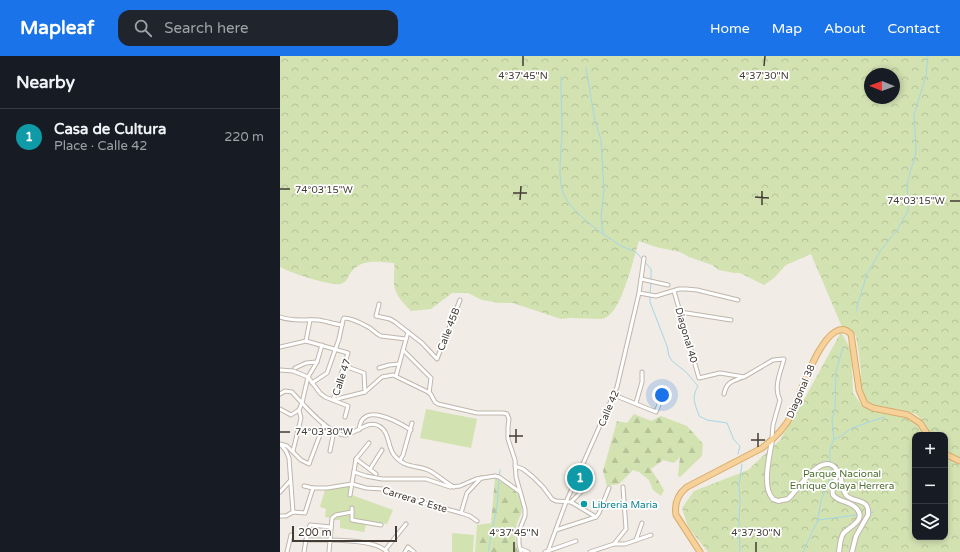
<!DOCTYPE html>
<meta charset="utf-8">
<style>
:root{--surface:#171b24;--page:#20242c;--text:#f1f3f6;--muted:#9ea1a6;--line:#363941;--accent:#1a73e8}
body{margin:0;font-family:"Varela Round",sans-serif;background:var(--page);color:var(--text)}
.controls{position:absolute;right:12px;bottom:12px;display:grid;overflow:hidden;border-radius:8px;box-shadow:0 2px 6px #0003}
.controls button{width:36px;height:36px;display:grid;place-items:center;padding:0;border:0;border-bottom:1px solid var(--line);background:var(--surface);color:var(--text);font:20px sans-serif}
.compass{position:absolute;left:584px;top:12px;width:36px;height:36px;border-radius:50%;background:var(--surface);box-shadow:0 2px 6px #0003;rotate:271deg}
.scale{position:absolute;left:12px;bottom:10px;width:105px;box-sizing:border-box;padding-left:4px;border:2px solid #433c35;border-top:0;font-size:11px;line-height:14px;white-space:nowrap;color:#433c35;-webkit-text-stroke:3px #fff;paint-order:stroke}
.you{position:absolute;left:382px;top:339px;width:14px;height:14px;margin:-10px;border:3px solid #fff;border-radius:50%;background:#1a73e8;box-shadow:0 0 0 6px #1a73e833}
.badge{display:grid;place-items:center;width:26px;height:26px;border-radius:50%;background:var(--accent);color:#fff;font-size:13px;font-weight:700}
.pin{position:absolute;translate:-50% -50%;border:2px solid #fff;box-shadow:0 1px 4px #0006}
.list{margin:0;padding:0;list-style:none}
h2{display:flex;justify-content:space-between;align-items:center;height:52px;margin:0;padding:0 16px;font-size:17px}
h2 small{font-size:13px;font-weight:400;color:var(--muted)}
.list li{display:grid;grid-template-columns:26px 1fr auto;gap:12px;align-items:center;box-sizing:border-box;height:56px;padding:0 16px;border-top:1px solid var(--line)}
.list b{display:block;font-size:15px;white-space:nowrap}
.list p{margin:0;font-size:13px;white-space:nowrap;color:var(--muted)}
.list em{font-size:13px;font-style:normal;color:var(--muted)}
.icon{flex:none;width:22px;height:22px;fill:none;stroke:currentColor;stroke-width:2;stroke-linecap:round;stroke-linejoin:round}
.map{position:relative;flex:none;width:680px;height:496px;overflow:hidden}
header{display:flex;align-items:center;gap:24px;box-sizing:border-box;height:56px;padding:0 20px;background:var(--accent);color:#fff}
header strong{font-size:19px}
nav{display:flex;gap:22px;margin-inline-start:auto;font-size:14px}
.search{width:280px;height:36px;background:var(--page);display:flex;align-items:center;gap:10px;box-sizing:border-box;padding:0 14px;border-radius:12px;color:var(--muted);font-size:15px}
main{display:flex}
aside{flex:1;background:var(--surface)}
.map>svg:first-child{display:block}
.grass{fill:#d2e2b1}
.forest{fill:url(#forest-firs)}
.park{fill:url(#park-crowns);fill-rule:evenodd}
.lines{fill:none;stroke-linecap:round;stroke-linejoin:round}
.stream{stroke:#a6d6ea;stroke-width:1}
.minor-casing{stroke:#bfb6ac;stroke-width:5}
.tertiary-casing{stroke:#bfb6ac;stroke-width:6}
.primary-casing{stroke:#d9ab6b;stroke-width:7}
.minor{stroke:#fff;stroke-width:3}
.tertiary{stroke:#fff;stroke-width:4}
.primary{stroke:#f6d19a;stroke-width:5}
.ticks{fill:none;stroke:#433c35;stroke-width:1.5}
.culture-dot{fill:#0f9aa8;stroke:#fff;stroke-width:1.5}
.labels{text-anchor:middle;stroke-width:3.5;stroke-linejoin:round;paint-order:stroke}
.street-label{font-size:10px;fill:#433c35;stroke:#fff}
.park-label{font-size:10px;fill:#4e702e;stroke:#fff}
.culture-label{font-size:10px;fill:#0d838f;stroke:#fff;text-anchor:start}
.ticks-label{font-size:10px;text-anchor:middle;fill:#433c35;stroke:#fff;stroke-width:3.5;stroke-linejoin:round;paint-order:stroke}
</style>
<header>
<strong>Mapleaf</strong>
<div class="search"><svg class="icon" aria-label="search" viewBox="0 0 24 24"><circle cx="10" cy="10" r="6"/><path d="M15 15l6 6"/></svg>Search here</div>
<nav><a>Home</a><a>Map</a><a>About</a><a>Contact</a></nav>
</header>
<main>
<aside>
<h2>Nearby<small></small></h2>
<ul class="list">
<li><span class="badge" style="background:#0f9aa8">1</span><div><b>Casa de Cultura</b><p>Place · Calle 42</p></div><em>220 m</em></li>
</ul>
</aside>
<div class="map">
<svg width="680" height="496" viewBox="0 0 680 496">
<defs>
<pattern id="forest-firs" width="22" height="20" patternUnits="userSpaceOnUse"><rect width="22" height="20" fill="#d2e2b1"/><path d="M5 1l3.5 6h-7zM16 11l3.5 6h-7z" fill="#b6c399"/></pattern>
<pattern id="park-crowns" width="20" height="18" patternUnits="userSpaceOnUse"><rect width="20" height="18" fill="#d2e2b1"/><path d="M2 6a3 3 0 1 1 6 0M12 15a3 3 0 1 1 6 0" fill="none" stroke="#b6c399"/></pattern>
</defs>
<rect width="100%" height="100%" fill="#f1ece5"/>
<g class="grass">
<path d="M146,353L197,363L191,392L140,382Z"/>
<path d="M71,428L69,438L113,454L107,468L87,465L84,476L60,472V464H53V462L45,461L46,453L40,451L45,434Z"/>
<path d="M172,477L194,479L193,496H172Z"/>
</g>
<g class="forest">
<path d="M354,358L371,365L381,360L407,370L423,388L422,400L400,421L398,420L400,401L394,407L383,404L371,413L384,434L381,440L373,434L369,424L359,416L353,414L339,428L327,430L323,415L337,365L347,367Z"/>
<path d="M215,422C221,426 235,433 238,439C247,455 239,458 236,471C234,479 236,488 238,496H195L197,469L211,467Z"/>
</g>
<g class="park">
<path d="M0,0H680V405L665,397V379H651C647,372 643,364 637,359C622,349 590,359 582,336C580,330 581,323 581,317C580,305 578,292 576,280L570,273L562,271L531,198L506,209L494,222L484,229L460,217H454L439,214L432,209L409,201L400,196L376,191L359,185C353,202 341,262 321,263L290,262L281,263L233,247H220L202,244L188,237H172L151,253L131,255C122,246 112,236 114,222C114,216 115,213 114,207C92,205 76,202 66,225C64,226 63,227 61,228C50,230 11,217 0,211ZM590,18H614V42H590Z"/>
<path d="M561,276L571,294L573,337L583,351L631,363L640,370L646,379H635V481H665V399L680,406V496H428L408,471L402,452L414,435L468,414L500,384L526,340Z"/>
</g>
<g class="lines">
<g class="stream">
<path d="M306,12L315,65L321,84L324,133L321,161L323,178L341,190L356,196L362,203"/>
<path d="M281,21C281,41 282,61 282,80C281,97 277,124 284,139C291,154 310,168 323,178"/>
<path d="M364,205L371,213V223"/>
<path d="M370,237L371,227"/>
<path d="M370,240V246L387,290L389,300L392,305L406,316L418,330C411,342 415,347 419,360L427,364L447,367L454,384L460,390L458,398"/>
<path d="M577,255V250L587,218L601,194L617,174L628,155L627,129L631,113L635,102L636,93L634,58L646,20L648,0"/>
<path d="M554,383L558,382L572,372L604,361"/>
<path d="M550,406V393L554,383L552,364L555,353L556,316L563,291"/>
<path d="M219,420L220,414"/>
<path d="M589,457L594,456"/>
<path d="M538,464L577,459"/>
<path d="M208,496L217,450L219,423"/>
<path d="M460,496L459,467L460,442L459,430L462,408"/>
<path d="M523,496L538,464L541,444L548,429L551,413"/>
</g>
<g class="minor-casing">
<g id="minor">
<path d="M361,223L388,229"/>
<path d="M394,235L419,322L440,317L464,321L493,304L504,303C501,315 493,331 500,344L493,369L492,382"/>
<path d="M359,237L376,240L399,233H406L417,234L458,244"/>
<path d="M99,248L96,260L110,263L115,266L142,287L157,303L180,244"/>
<path d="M400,256L451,264"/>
<path d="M0,261C12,266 25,263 38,264C46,265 54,268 62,269"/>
<path d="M26,285L30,264"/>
<path d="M0,291L26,285L68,297L53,344"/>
<path d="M123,294L151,322L149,337"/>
<path d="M67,307L70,312L84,317L85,336"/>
<path d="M15,312L26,307L37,306"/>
<path d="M99,312L109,309L119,308"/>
<path d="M0,314L13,315L28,321L40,337L45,341L68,350L65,361"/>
<path d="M116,320L128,276"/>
<path d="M32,327L47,317L59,283L63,264L64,262C72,262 83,268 90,272C94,275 96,278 101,280L126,283"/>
<path d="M0,338L5,335L12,336C22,347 49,379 65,379C76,378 88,363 99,370C110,376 107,390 114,399C127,415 138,407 152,416C160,421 166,427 174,431"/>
<path d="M444,338C447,325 452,326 463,321"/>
<path d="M334,339L376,356L382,341"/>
<path d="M53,344L85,336L102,321L113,319L150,337L155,346L158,348L197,357H223L227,358L229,363L228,371V383L235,404L236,421L245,453V460L239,475V488L241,496"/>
<path d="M356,347L362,326V316"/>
<path d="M0,353L11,359L19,354"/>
<path d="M79,374C81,345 117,365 131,374"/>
<path d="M0,388L7,390L21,404L29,408L44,368"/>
<path d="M1,389L6,395L9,402L13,456"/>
<path d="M13,395L21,362L19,354L22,347L28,321L37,306L42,289"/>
<path d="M50,395L54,375"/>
<path d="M76,403L96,418"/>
<path d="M120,404L123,399L132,367"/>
<path d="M235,410L243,413L253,421L263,431L272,443L276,445L291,446L316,461"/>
<path d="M90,413L102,394"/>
<path d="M74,416L86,420L102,423H146L170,431L180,430L196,423L215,420L219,421L240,436"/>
<path d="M24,430L33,432H47L72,428L86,432L103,433L130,443L181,457L190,460L197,465"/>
<path d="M0,436L10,425"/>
<path d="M70,439L76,403L89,387"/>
<path d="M291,446L300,437L312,418"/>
<path d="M72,452V464L101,469"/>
<path d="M181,457L187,437L201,422"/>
<path d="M0,460H6L13,456L25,457L33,432"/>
<path d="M276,474L316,461L319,457L329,432"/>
<path d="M26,484C43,484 96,482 107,496"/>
<path d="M356,484L362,467"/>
<path d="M334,488L346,473L343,431"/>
<path d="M241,493L248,496"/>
<path d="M105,494L126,468"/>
<path d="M268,495L286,446L337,331L359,237L364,202"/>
<path d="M7,496L11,479"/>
<path d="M24,496L26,484L30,469L51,471"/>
<path d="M49,496L52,462L56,459L72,456"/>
<path d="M125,496L128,491L134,496"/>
<path d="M265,496L296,485"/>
<path d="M310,496L334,488H345L371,479"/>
</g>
</g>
<g class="tertiary-casing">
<g id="tertiary">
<path d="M492,384C490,399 481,431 493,443L498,445L508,443C518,434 544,389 559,417C563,424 561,434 567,440C575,447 590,442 588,459L576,480L572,496"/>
<path d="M556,414C559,424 550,430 553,439C559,446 568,445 575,451C589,464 568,471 563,478C560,483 560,490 559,496"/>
</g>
</g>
<g class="primary-casing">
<g id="primary">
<path d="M665,398L680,405"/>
<path d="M420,496L396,459C394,447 398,438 407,431L482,392C494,383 505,372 512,358C518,344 546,253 571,278L579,334L585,348L593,352L628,359L640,367L648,379"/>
</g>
</g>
<use href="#minor" class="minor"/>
<use href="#tertiary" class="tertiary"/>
<use href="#primary" class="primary"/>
</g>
<path class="ticks" d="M243,10V0M484,10L485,0M0,133H10M233,137H247M475,141L489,142M240,144L241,130M670,145H680M482,149V135M0,376H10M229,380H243M471,384H485M236,387V373M478,391V377M234,496V486M476,496V486"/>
<circle class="culture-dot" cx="304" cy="448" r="4"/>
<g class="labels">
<g class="street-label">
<text transform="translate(168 273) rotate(-69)" y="4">Calle 45B</text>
<text transform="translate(407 279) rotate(74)" y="4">Diagonal 40</text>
<text transform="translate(61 321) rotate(-72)" y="4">Calle 47</text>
<text transform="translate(520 335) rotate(-67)" y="4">Diagonal 38</text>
<text transform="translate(328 352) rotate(-67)" y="4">Calle 42</text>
<text transform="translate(135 443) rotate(17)" y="4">Carrera 2 Este</text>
</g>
<g class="park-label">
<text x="562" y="421">Parque Nacional<tspan x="562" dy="12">Enrique Olaya Herrera</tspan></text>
</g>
<g class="culture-label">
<text x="312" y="452">Libreria Maria</text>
</g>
</g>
<g class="ticks-label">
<text x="243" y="23">4°37'45"N</text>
<text x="484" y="23">4°37'30"N</text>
<text x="44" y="137">74°03'15"W</text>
<text x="636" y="148">74°03'15"W</text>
<text x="44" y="379">74°03'30"W</text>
<text x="234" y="480">4°37'45"N</text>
<text x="476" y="480">4°37'30"N</text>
</g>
</svg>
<div class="controls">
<button>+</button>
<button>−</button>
<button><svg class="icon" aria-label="layers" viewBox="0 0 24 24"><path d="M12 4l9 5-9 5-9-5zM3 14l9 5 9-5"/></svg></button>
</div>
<svg class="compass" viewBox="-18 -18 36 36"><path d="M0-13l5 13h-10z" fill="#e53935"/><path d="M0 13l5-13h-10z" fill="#9ea1a6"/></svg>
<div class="scale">200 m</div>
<div class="you"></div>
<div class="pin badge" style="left:300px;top:422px;background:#0f9aa8">1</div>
</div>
</main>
